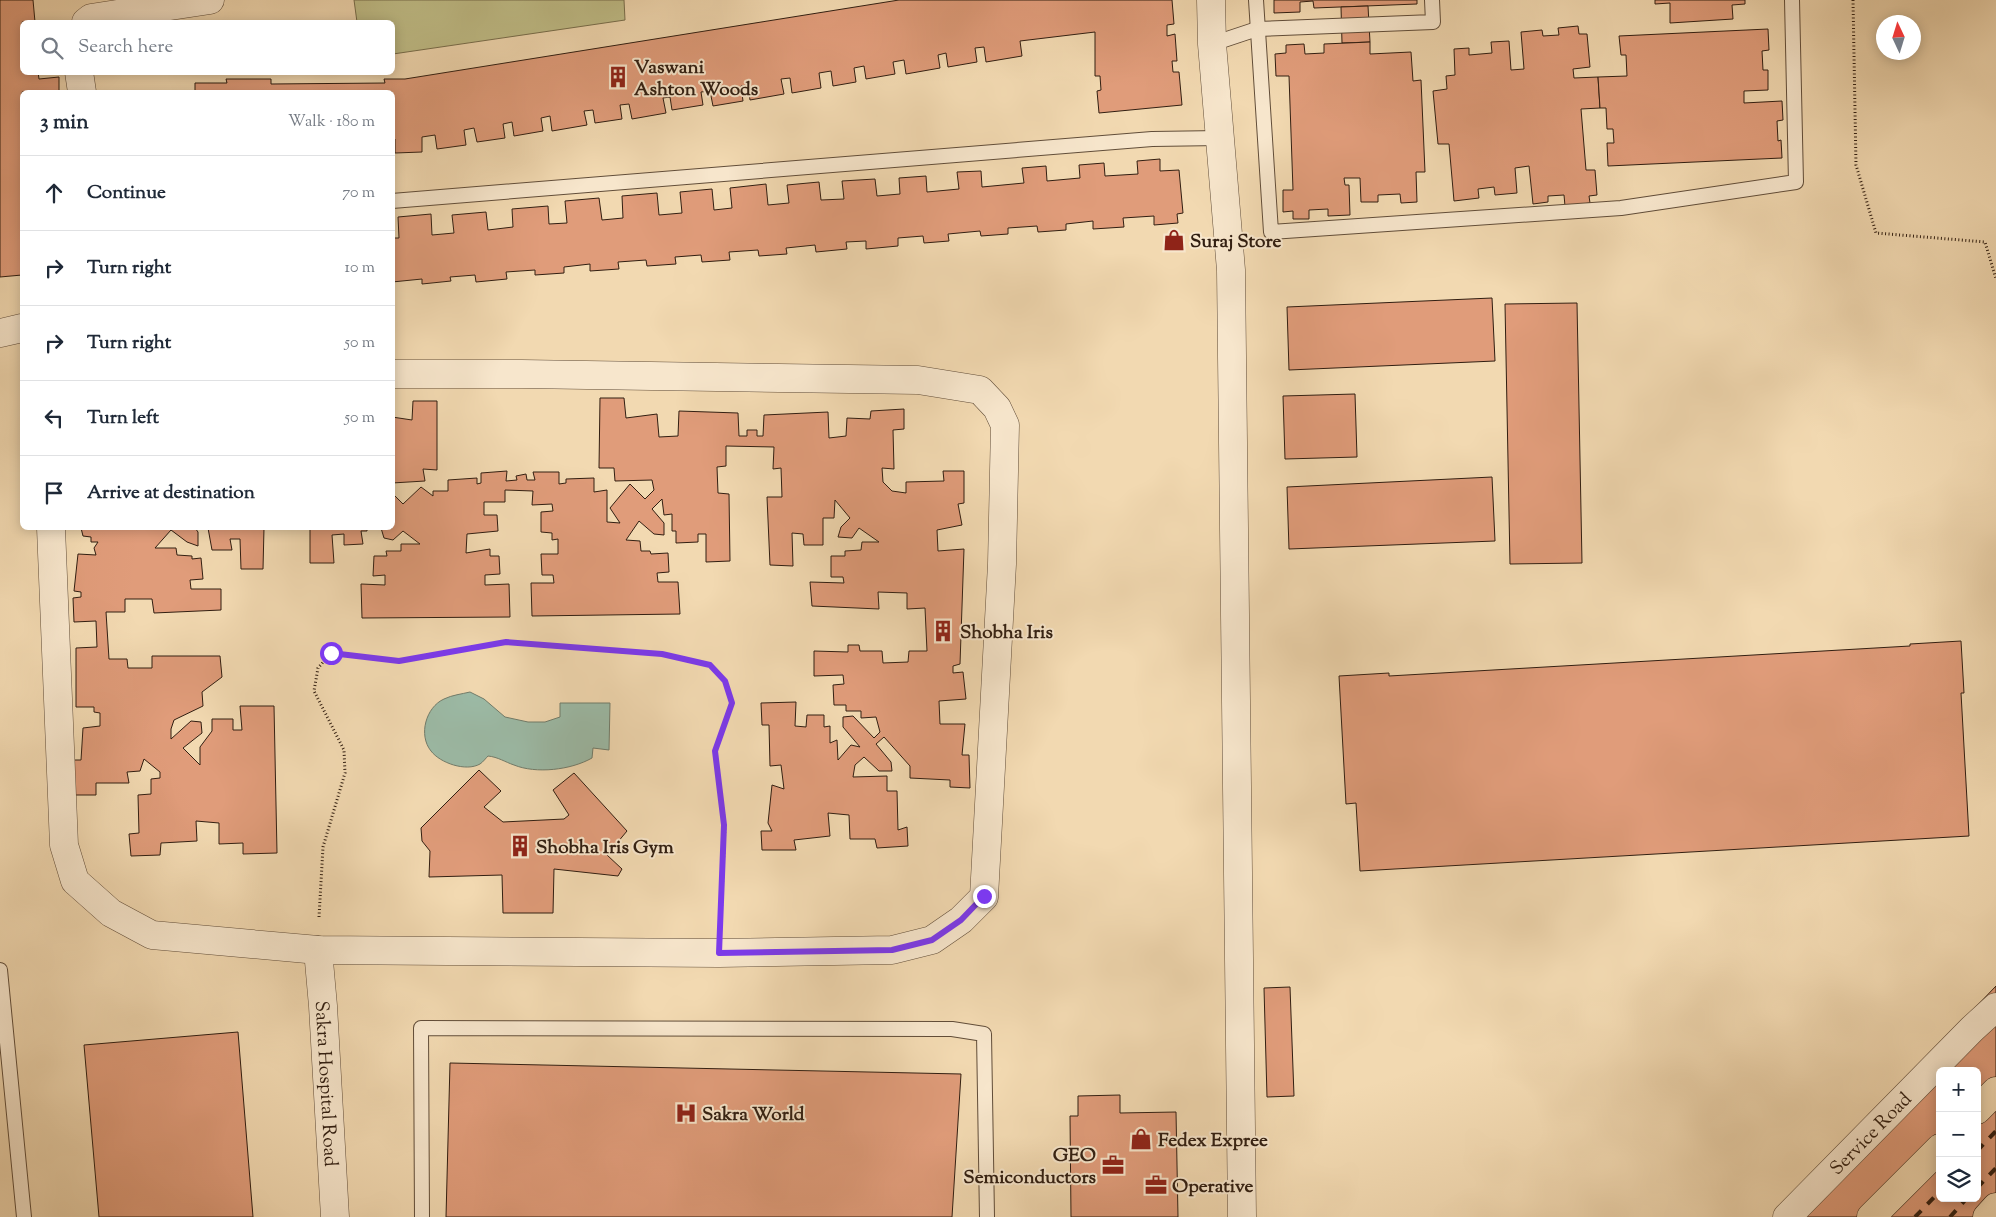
<!DOCTYPE html>
<meta charset="utf-8">
<style>
:root{--surface:#fff;--page:#f6f6f7;--text:#1f2937;--muted:#747a83;--line:#e0e1e3}
body{margin:0;font-family:"Sorts Mill Goudy",serif;background:var(--page);color:var(--text)}
.controls{position:absolute;right:15px;bottom:15px;display:grid;overflow:hidden;border-radius:8px;box-shadow:0 2px 12px #0003}
.controls button{width:45px;height:45px;display:grid;place-items:center;padding:0;border:0;border-bottom:1px solid var(--line);background:var(--surface);color:var(--text);font:25px sans-serif}
.compass{position:absolute;left:1876px;top:15px;width:45px;height:45px;border-radius:50%;background:var(--surface);box-shadow:0 2px 12px #0003;rotate:356deg}
.stop{position:absolute;width:15px;height:15px;margin:-11px;border:4px solid #7c3aed;border-radius:50%;background:#fff}
.stop.end{background:#7c3aed;border-color:#fff;box-shadow:0 1px 5px #0008}
.list{margin:0;padding:0;list-style:none}
h2{display:flex;justify-content:space-between;align-items:center;height:65px;margin:0;padding:0 20px;font-size:21px}
h2 small{font-size:16px;font-weight:400;color:var(--muted)}
.list li{display:grid;grid-template-columns:32px 1fr auto;gap:15px;align-items:center;box-sizing:border-box;height:75px;padding:0 20px;border-top:1px solid var(--line)}
.list b{display:block;font-size:19px;white-space:nowrap}
.list em{font-size:16px;font-style:normal;color:var(--muted)}
.icon{flex:none;width:28px;height:28px;fill:none;stroke:currentColor;stroke-width:2;stroke-linecap:round;stroke-linejoin:round}
.map{position:relative;flex:none;width:1996px;height:1217px;overflow:hidden}
.search{position:absolute;background:var(--surface);box-shadow:0 2px 12px #0003;left:20px;top:20px;width:375px;height:55px;display:flex;align-items:center;gap:12px;box-sizing:border-box;padding:0 18px;border-radius:8px;color:var(--muted);font-size:19px}
.panel{position:absolute;background:var(--surface);box-shadow:0 2px 12px #0003;left:20px;top:90px;width:375px;height:440px;border-radius:8px}
.map>svg:first-child{display:block}
.green{fill:#c0be88;stroke:#786e4c}
.water{fill:#9cbba7;stroke:#717c6b}
.building{fill:#e09c7a;stroke:#311e11;fill-rule:evenodd}
.lines{fill:none;stroke-linecap:round;stroke-linejoin:round}
.service-casing{stroke:#614d39;stroke-width:16}
.minor-casing{stroke:#614d39;stroke-width:29}
.tertiary-casing{stroke:#614d39;stroke-width:29}
.trunk-casing{stroke:#311e11;stroke-width:29}
.path{stroke:#311e11;stroke-width:3;stroke-dasharray:1 2.5;stroke-linecap:butt}
.service{stroke:#f7e6cc;stroke-width:14}
.minor{stroke:#f7e6cc;stroke-width:28}
.tertiary{stroke:#f7e6cc;stroke-width:28}
.trunk{stroke:#f2d9b1;stroke-width:28}
.rail{stroke:#311e11;stroke-width:4;stroke-dasharray:9 9;stroke-linecap:butt}
.route{stroke:#7c3aed;stroke-width:6}
.labels{text-anchor:middle;stroke-width:4;stroke-linejoin:round;paint-order:stroke}
.poi-label{font-size:19px;font-weight:bold;fill:#311e11;stroke:#f7e6cc;text-anchor:start}
.street-label{font-size:19px;fill:#311e11;stroke:#f7e6cc}
</style>
<div class="map">
<svg width="1996" height="1217" viewBox="0 0 1996 1217">
<rect width="100%" height="100%" fill="#f2d9b1"/>
<filter id="stains"><feTurbulence type="fractalNoise" baseFrequency=".004" numOctaves="4"/><feColorMatrix values="0 0 0 0 .2 0 0 0 0 .09 0 0 0 0 .02 0 0 0 .5 -.17"/></filter>
<radialGradient id="worn" r=".72"><stop offset=".6" stop-color="#630" stop-opacity="0"/><stop offset="1" stop-color="#630" stop-opacity=".3"/></radialGradient>
<path class="green" d="M354,0H624L625,20L393,54L392,22H357Z"/>
<path class="water" d="M470,692L484,699L505,717L528,722H545L560,717V703H610L609,750L593,748L592,758C571,770 536,774 514,765C505,762 498,757 488,756C486,758 483,762 480,764C466,772 440,763 431,751C418,735 426,707 444,699C452,695 462,694 470,692Z"/>
<g class="building">
<path d="M0,0H33L35,22H22V72H38L39,79L59,77V92H22V275L0,277Z"/>
<path d="M899,0H1172L1174,24L1167,25V36L1175,34L1177,61H1172L1173,72H1179L1182,105L1099,113L1097,91L1101,90L1100,76H1095V32L1020,41L1022,56L986,62L984,47L975,48L977,62L948,67L946,53L938,55L940,68L906,74L904,60L893,62L895,74L866,79L864,66L854,68L856,82L833,86L831,71L819,73L821,88L792,93L790,78L781,79L784,94L750,100L748,85L741,86L743,101L713,106L710,91L701,92L703,105L672,110L670,97L663,98L666,113L632,119L629,104L620,105L622,119L595,123L593,110L584,111L587,125L552,131L550,116L541,118L543,131L514,136L512,122L503,124L505,138L477,142L474,128L464,130L466,145L437,149L435,135L422,137V152L395,153V139H392V92H195V83H227L226,79H271V84L385,83L384,79H405Z"/>
<path d="M1274,0H1417V4L1314,8L1313,1L1300,2V12L1274,13Z"/>
<path d="M1655,0H1745V4L1732,5L1733,19L1670,23V3L1655,4Z"/>
<path d="M1368,6L1370,42L1342,43L1341,7Z"/>
<path d="M1578,26L1579,34H1587L1590,67L1573,69L1574,78L1598,77L1600,108L1581,109L1586,170H1595L1597,195L1589,196L1590,203L1565,206L1564,195L1548,196V202L1533,204L1529,166L1515,168L1517,193L1495,195L1494,187L1478,189L1479,198L1454,201L1449,144H1438L1433,91L1447,89L1446,76L1455,75L1454,49L1469,48V55L1492,53L1491,42L1509,41L1511,70L1524,69L1521,32L1542,30L1543,36L1559,35L1558,28Z"/>
<path d="M1768,29L1769,50L1762,51L1763,70H1768V90L1744,91V103L1782,101L1783,120L1777,121L1778,141L1781,140L1782,158L1608,166L1607,143H1614L1613,129H1607L1606,108H1600L1598,77L1627,76L1626,55H1621L1619,36Z"/>
<path d="M1370,42V54L1411,52L1413,81L1421,80L1425,172H1416L1417,202L1401,203L1400,194L1378,195V202H1361L1360,178H1344L1345,185H1349L1350,215L1328,216V209L1309,210V219H1293V211L1283,212V190H1293L1289,76H1276L1275,54L1286,53V45L1304,44L1305,54L1324,53V44Z"/>
<path d="M1160,159V171L1179,170L1183,213L1177,214L1178,223L1154,225V216L1123,218L1124,227L1093,229V221L1066,224V230L1038,232L1037,226L1008,228V234L981,236L980,231L948,234L949,241L924,243L923,236L898,238V246L866,249V241L846,242L847,249L816,252L815,245L786,248L787,254L759,256L758,250L729,252L730,260L702,262L701,255L675,257L676,264L647,266L646,260L618,262L619,269L590,271V264L564,267V273L535,275V270L506,272L507,279L476,282L475,275L450,277L451,281L422,284V279L392,282V238H399L398,217L431,214L432,235L454,233L452,215L486,212L488,230L513,227L512,209L548,206L549,224L567,223L565,201L599,198L602,220L623,218L622,196L657,193L659,215L682,213L680,192L712,189L714,210L732,208L730,188L766,184L768,205L789,203L787,185L819,182L821,200L844,199L842,181L875,179L877,196L900,194L899,178L926,176L927,192L959,189L957,172L981,171L982,187L1024,183L1022,168L1046,166L1047,181L1080,178L1079,165L1104,163L1105,176L1138,174L1137,161Z"/>
<path d="M1492,298L1495,361L1289,370L1287,307Z"/>
<path d="M1577,303L1582,563L1510,564L1505,304Z"/>
<path d="M1355,394L1357,457L1285,459L1283,396Z"/>
<path d="M600,398H624L626,418L657,414L659,437L678,436L679,411L738,413L739,436H747V430H757V436H763L764,415L828,412L829,438L846,436L847,418L870,419L871,411L904,409V429L893,430L894,469L882,468L883,482L892,491L906,493V482L944,481L943,471H964V503L958,504L962,525L937,530L938,551L964,549L960,664L953,666V673L963,672L966,699L939,701L940,724H965L962,755H969L970,788L950,787V780L910,778V766L884,737L876,744L891,762L892,771H879L864,757L855,765L853,777L887,776V791H897L898,830L907,827L908,846L877,848L875,839H850L849,815L828,813L830,836L794,840L796,850H762L761,831H772L768,823L772,785L784,789L781,765L770,766L769,725H762L761,703L796,702L795,726L806,727L807,715H824V727L830,726V743L837,740L838,760L851,745L860,747L843,727V717L853,716L874,738L880,732L876,717L861,718V711H846V705H834L833,685L844,684L843,675L814,676V651L848,652V645H859L860,651H882L883,663L908,662L909,651H927L925,608L907,609V593L878,592L879,609L812,606L810,582L844,583L843,577H831V556H845V551L861,550L862,542H879L859,528L852,538L838,537L841,527L850,518L835,500L834,518H823V545H804L803,534L792,533L793,566L770,565L767,497H782L781,468L773,469L774,447L726,446V466L717,467L718,493L729,494L730,561L706,562V534H698V542L676,543V531H672V514L664,515L662,499L652,509L664,523V535L654,534L639,521L626,540L640,541L641,551H650L651,554L668,553L669,572L657,573L658,582H678L680,614L532,616L531,583H554L553,575H542L541,554H558V539L552,540V533L541,532V512L553,511L552,504L532,505L533,491L505,490V502H484V515H497L498,531L467,534L466,553L490,549V556H499L500,574L485,575V585L509,584L510,617L362,618L361,584L385,585V575L373,576L374,556H387L386,551H401V544H420L403,531L393,540L384,538L381,528H392V493L403,504L421,487L433,496V491H448V480L477,478V484L481,483V473L507,471L506,481L517,480L516,476L526,474L527,480H535L533,472H559V484L566,483V479L594,478V492L607,490V522L620,523L610,508L630,484L645,499L654,490L652,480L615,481L614,468H599Z"/>
<path d="M413,401H437V470L423,469L425,481L392,483V417L412,420Z"/>
<path d="M1492,477L1495,541L1289,549L1287,487Z"/>
<path d="M81,528H195L198,532V546L187,542L171,530L155,548H176L177,555L192,556V559L201,558L203,579L190,580L191,589H221V610L154,613L152,599H125V612H106L109,659H127L128,668H152V656H220L222,677L202,692L203,706L174,720L171,729V739L191,721L201,722L202,733L183,748L200,765V747L212,731V719H233V730H242L240,706H274L277,853L243,854V843L219,844V823L196,821L197,841L161,843L160,855L131,856L129,834L139,833L138,795L151,794V779L160,778V772L144,759L140,771L127,772L129,783H96V795H68L67,760H81L83,728L100,726V713L94,712V707H76V648L97,647L96,621L74,622L73,598L81,597V592L74,591L78,554L96,555L94,548L98,542H91V537L83,536Z"/>
<path d="M208,528H264L263,569H241L240,539H230L232,550H212Z"/>
<path d="M310,528H367V531H361L363,544L344,545V534L332,535L334,563H310Z"/>
<path d="M1961,641L1964,693H1961L1969,836L1360,871L1356,803L1346,804L1339,676L1389,673V676L1910,646V644Z"/>
<path d="M479,770L501,791L484,807L503,822L564,819L569,815L553,790L574,773L627,831L607,855L622,869L618,876L554,869L553,913H503L502,875L429,877L430,851L422,841L421,828Z"/>
<path d="M1996,986V1217H1775ZM1940,1071H1977V1198H1940Z"/>
<path d="M1290,987L1294,1096L1267,1097L1264,988Z"/>
<path d="M238,1032L253,1217H99L84,1045Z"/>
<path d="M450,1063L961,1074L952,1217H446Z"/>
<path d="M1120,1095V1113L1176,1112L1178,1217H1071L1070,1116H1078V1096Z"/>
</g>
<g class="lines">
<g class="service-casing">
<g id="service">
<path d="M1256,0L1271,232L1621,208L1796,182L1792,0"/>
<path d="M1212,44L1257,29L1433,22L1432,0"/>
<path d="M392,201L1152,139L1220,138"/>
<path d="M0,970L24,1217"/>
<path d="M422,1217L421,1028L952,1029L984,1034L987,1217"/>
</g>
</g>
<g class="minor-casing">
<g id="minor">
<path d="M86,22L91,18L210,0"/>
<path d="M79,72L82,92"/>
<path d="M0,333L22,328"/>
<path d="M51,528L64,845L75,881L111,913L152,935L318,950L719,953L892,950L932,940L961,920L984,897L1002,564L1005,425L997,408L980,390L918,380L522,374H392"/>
<path id="s1" d="M318,950L323,1006L335,1217"/>
</g>
</g>
<g class="tertiary-casing">
<g id="tertiary">
<path d="M1211,0L1212,44L1231,270L1242,1217"/>
<path id="s2" d="M1787,1217L1972,1029L1996,1007"/>
</g>
</g>
<g class="trunk-casing">
<g id="trunk">
<path d="M1977,1110L1996,1091"/>
<path d="M1871,1217L1940,1148"/>
<path d="M1987,1217L1996,1207"/>
</g>
</g>
<g class="path">
<path d="M1853,0L1856,165L1876,233L1985,242L1996,279"/>
<path d="M319,917L323,847L345,773L344,750L314,691L318,668L331,653L399,661L506,642L662,654L710,665L725,681L732,703L715,751L725,825L721,920"/>
</g>
<use href="#service" class="service"/>
<use href="#minor" class="minor"/>
<use href="#tertiary" class="tertiary"/>
<use href="#trunk" class="trunk"/>
<g class="rail">
<path d="M1977,1151L1996,1131"/>
<path d="M1977,1188L1996,1168"/>
<path d="M1915,1217L1940,1191"/>
<path d="M1950,1217L1967,1198"/>
</g>
</g>
<g class="lines">
<path class="route" d="M331,653L399,661L506,642L662,654L710,665L725,681L732,703L715,751L724,825L719,953L892,950L932,940L961,920L984,896"/>
</g>
<defs>
<g id="building-bare" transform="scale(1.725)"><path d="M-4-6H4V6H1V3H-1V6H-4ZM-2.5-4.3h1.7v1.8h-1.7ZM.8-4.3h1.7v1.8H.8ZM-2.5-1h1.7V.8h-1.7ZM.8-1h1.7V.8H.8Z" fill="#8f2418" stroke="#f7e6cc" stroke-width="2.5" paint-order="stroke"/></g>
<g id="shop-bare" transform="scale(1.725)"><path d="M-5-2.5h2.3a2.7 3.5 0 0 1 5.4 0H5L5.5 6h-11ZM-1.5-2.5h3a1.5 2.3 0 0 0-3 0Z" fill="#8f2418" stroke="#f7e6cc" stroke-width="2.5" paint-order="stroke"/></g>
<g id="hospital-bare" transform="scale(1.725)"><path d="M-5-5h3v3.5h4V-5h3V5h-3V1.5h-4V5h-3Z" fill="#8f2418" stroke="#f7e6cc" stroke-width="2.5" paint-order="stroke"/></g>
<g id="office-bare" transform="scale(1.725)"><path d="M-6-3h4V-5.5h4V-3h4V5H-6ZM-1-4.5V-3h2v-1.5ZM-6 0V1H6V0Z" fill="#8f2418" stroke="#f7e6cc" stroke-width="2.5" paint-order="stroke"/></g>
</defs>
<g fill-rule="evenodd">
<use href="#building-bare" x="618" y="77"/>
<use href="#shop-bare" x="1174" y="240"/>
<use href="#building-bare" x="943" y="631"/>
<use href="#building-bare" x="520" y="846"/>
<use href="#hospital-bare" x="686" y="1113"/>
<use href="#shop-bare" x="1141" y="1139"/>
<use href="#office-bare" x="1113" y="1165"/>
<use href="#office-bare" x="1156" y="1185"/>
</g>
<g class="labels">
<g class="poi-label">
<text x="634" y="73">Vaswani<tspan x="634" dy="22">Ashton Woods</tspan></text>
<text x="1190" y="247">Suraj Store</text>
<text x="960" y="638">Shobha Iris</text>
<text x="536" y="853">Shobha Iris Gym</text>
<text x="702" y="1120">Sakra World</text>
<text x="1158" y="1146">Fedex Expree</text>
<text x="1096" y="1161" text-anchor="end">GEO<tspan x="1096" dy="22">Semiconductors</tspan></text>
<text x="1172" y="1192">Operative</text>
</g>
<g class="street-label">
<text dy="7" stroke="none"><textPath href="#s1" startOffset="134">Sakra Hospital Road</textPath></text>
<text dy="7" stroke="none"><textPath href="#s2" startOffset="118">Service Road</textPath></text>
</g>
</g>
<rect width="100%" height="100%" filter="url(#stains)"/>
<rect width="100%" height="100%" fill="url(#worn)"/>
</svg>
<div class="controls">
<button>+</button>
<button>−</button>
<button><svg class="icon" aria-label="layers" viewBox="0 0 24 24"><path d="M12 4l9 5-9 5-9-5zM3 14l9 5 9-5"/></svg></button>
</div>
<svg class="compass" viewBox="-18 -18 36 36"><path d="M0-13l5 13h-10z" fill="#e53935"/><path d="M0 13l5-13h-10z" fill="#747a83"/></svg>
<div class="stop" style="left:331px;top:653px"></div>
<div class="stop end" style="left:984px;top:896px"></div>
<div class="search"><svg class="icon" aria-label="search" viewBox="0 0 24 24"><circle cx="10" cy="10" r="6"/><path d="M15 15l6 6"/></svg>Search here</div>
<section class="panel">
<h2>3 min<small>Walk · 180 m</small></h2>
<ul class="list">
<li><svg class="icon" aria-label="ahead" viewBox="0 0 24 24"><path d="M12 20V5M6 11l6-6 6 6"/></svg><div><b>Continue</b></div><em>70 m</em></li>
<li><svg class="icon" aria-label="right" viewBox="0 0 24 24"><path d="M7 20v-9h11M14 6l5 5-5 5"/></svg><div><b>Turn right</b></div><em>10 m</em></li>
<li><svg class="icon" aria-label="right" viewBox="0 0 24 24"><path d="M7 20v-9h11M14 6l5 5-5 5"/></svg><div><b>Turn right</b></div><em>50 m</em></li>
<li><svg class="icon" aria-label="left" viewBox="0 0 24 24"><path d="M17 20v-9H6M10 6l-5 5 5 5"/></svg><div><b>Turn left</b></div><em>50 m</em></li>
<li><svg class="icon" aria-label="arrive" viewBox="0 0 24 24"><path d="M6 21V4h12l-3 4 3 4H6"/></svg><div><b>Arrive at destination</b></div></li>
</ul>
</section>
</div>
